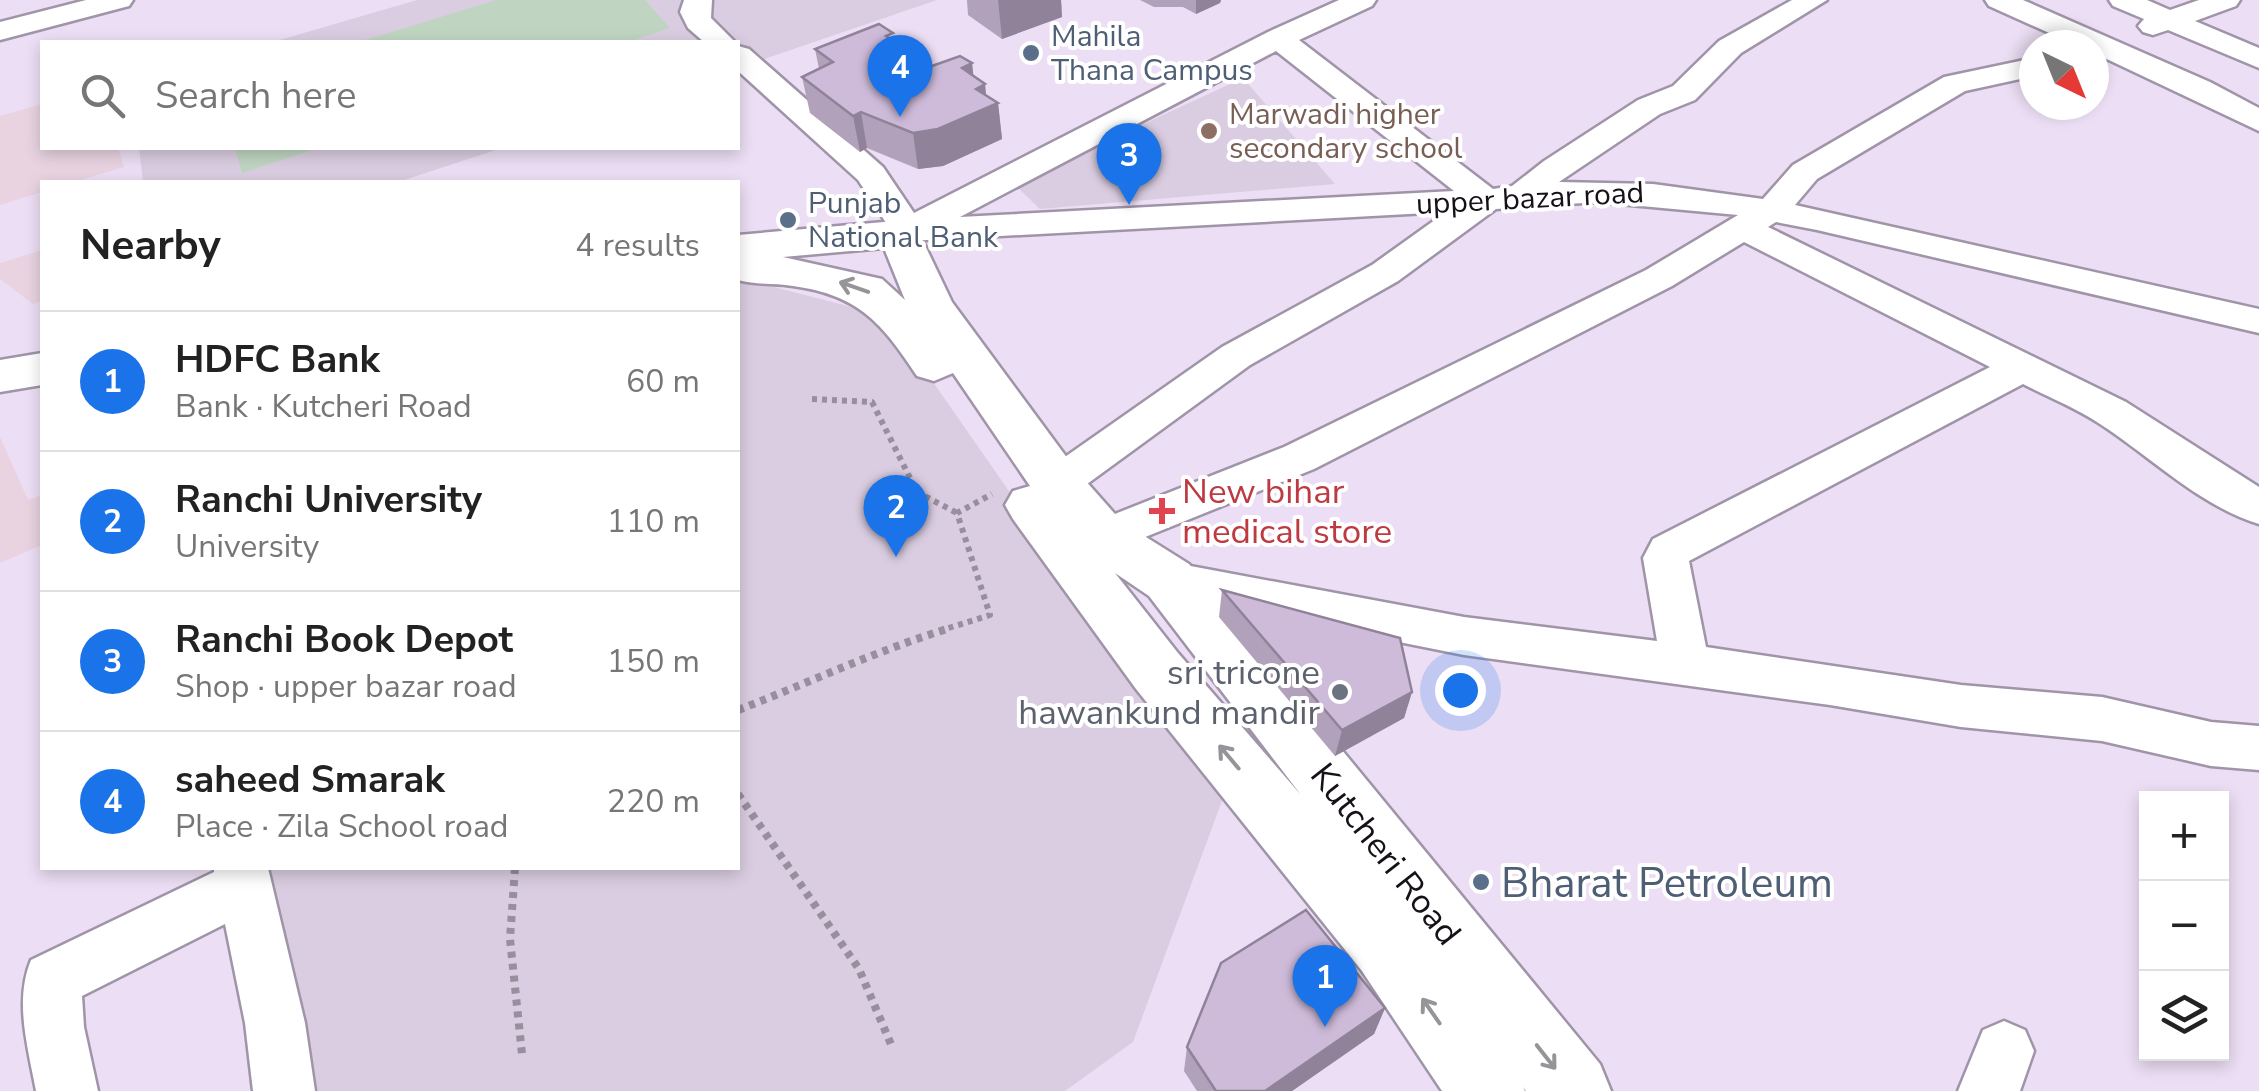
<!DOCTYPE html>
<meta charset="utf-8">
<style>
:root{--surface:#fff;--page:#f6f6f6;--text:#222;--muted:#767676;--line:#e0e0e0;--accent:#1a73e8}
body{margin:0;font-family:"Nunito Sans",sans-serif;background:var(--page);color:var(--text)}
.controls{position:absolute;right:30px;bottom:30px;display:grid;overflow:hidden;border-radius:0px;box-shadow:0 5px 15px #0003}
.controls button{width:90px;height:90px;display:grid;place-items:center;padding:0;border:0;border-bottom:2px solid var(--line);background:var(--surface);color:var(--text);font:50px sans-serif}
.compass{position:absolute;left:2019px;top:30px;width:90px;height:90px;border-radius:50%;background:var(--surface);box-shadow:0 5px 15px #0003;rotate:137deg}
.you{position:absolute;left:1460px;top:690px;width:35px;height:35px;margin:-25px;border:8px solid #fff;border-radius:50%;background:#1a73e8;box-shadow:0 0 0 15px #1a73e833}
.badge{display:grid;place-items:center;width:65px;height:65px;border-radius:50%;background:var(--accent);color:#fff;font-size:32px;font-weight:700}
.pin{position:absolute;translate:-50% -82px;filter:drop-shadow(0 2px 5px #0008)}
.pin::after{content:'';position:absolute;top:52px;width:35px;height:30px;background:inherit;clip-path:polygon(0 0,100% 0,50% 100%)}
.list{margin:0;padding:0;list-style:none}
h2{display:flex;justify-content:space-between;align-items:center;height:130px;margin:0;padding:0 40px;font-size:42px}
h2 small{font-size:32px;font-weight:400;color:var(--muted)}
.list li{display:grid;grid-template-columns:65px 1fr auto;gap:30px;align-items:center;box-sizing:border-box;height:140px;padding:0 40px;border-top:2px solid var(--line)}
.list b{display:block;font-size:38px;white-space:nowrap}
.list p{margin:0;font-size:32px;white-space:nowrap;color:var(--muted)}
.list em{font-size:32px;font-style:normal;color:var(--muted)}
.icon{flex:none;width:55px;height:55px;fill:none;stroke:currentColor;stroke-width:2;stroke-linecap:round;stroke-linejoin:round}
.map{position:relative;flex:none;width:2259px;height:1091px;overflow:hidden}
.search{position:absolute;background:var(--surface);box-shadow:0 5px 15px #0003;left:40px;top:40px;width:700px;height:110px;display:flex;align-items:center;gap:25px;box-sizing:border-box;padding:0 35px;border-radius:0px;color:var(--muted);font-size:38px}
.panel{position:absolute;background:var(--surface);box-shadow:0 5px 15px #0003;left:40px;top:180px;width:700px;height:690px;border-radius:0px}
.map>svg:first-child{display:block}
.commercial{fill:#e9d3e1}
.education{fill:#dacde1}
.green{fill:#bfd5c1}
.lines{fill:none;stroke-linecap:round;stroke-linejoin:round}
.minor-casing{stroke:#a094a8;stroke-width:5}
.major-casing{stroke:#a094a8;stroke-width:5}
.path-far1{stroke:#988e9e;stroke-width:6;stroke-dasharray:5 5;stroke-linecap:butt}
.path{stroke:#988e9e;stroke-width:8;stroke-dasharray:6 6;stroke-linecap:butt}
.minor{fill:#fff;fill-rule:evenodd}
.major{fill:#fff;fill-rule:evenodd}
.wall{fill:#b1a1bb}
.shaded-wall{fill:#908399}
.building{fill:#cebbda;stroke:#908399;stroke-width:2.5}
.oneway{stroke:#969498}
.service-dot{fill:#5c6f8a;stroke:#fff;stroke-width:4}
.education-dot{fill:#8d6e63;stroke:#fff;stroke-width:4}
.health-dot{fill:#e0444e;stroke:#fff;stroke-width:4}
.worship-dot{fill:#6b7280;stroke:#fff;stroke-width:4}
.labels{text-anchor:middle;stroke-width:8;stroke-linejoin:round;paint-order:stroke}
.far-service-label{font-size:30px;fill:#4e5e75;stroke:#fff;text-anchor:start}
.far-education-label{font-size:30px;fill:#785e54;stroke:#fff;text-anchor:start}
.far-street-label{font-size:30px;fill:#161119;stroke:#fff}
.health-label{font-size:35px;fill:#be3a42;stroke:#fff;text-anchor:start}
.worship-label{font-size:35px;fill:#5b616d;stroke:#fff;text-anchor:end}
.street-label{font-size:35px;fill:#161119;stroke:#fff}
.near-service-label{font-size:42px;fill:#4e5e75;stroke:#fff;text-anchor:start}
</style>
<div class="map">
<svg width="2259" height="1091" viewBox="0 0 2259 1091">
<rect width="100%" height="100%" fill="#ecdef4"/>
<g class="commercial">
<path d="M42,104V148H118L124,167L74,182H42V192L0,205V116Z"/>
<path d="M42,250V301L33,304L0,279V263Z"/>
<path d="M0,437L28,500L42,495V545L0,563Z"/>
</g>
<g class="education">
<path d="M417,0H937L738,68V42H273Z"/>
<path d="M1243,78L1335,184L1040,209L1014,184Z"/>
<path d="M139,148H502L398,182H143Z"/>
<path d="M738,278L887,316L1223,798L1133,1042L1065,1091H308L248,868H738Z"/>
</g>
<g class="green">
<path d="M496,0H645L670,28L628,42H359Z"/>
<path d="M235,148H318L242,173Z"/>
</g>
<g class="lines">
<g class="minor-casing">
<g id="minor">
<path d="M86,0H133L129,6L0,40V22Z"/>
<path d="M684,0H712L711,18L735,42H704L688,28L680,12Z"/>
<path d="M1339,0H1376L1372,6L1299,40L1493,189L1512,186L1544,161L1638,100L1673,86L1719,41L1792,0H1827L1741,53L1695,100L1660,114L1559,182L1653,184L1763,199L1793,165L1944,77L2034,58V76L1965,91L1817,179L1795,205L2259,309V333L1817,230L1776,222L1768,227L2126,402L2259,487V524C2200,506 2151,457 2100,424C2076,408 2048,397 2023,384L1689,561L1706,647L1961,685L2102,697L2211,722L2259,726V770L2211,766L2102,741L1961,727L1830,705L1464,655L1153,593L1146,580L1153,567L1169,562L1464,617L1657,641L1643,558L1653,539L1990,367L1744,242L1672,286L1314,469L1103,554L1087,549L1081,537L1087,525L1284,447L1646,270L1738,215L1598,202L1496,209L1398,281L1250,365L1072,495L1057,500L1042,495L1035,484L1042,473L1222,347L1372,265L1446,212L908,241L896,238L858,180L738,71V46L749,49L883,167L914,213L1268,32ZM1276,51L1454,191L960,217Z"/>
<path d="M1985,0H2023L2210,82L2259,108V131L2094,53V45H2076L1989,6Z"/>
<path d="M2109,0H2147L2170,10L2199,0H2240L2236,6L2195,21L2259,48V68L2168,30L2153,35L2143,32L2138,26L2144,19L2113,6Z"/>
<path d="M214,868H268L305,1023L315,1091H253L245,1023L225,924L82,996L84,1027L98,1091H36C28,1048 14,1001 31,960L214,872Z"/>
<path d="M2004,1021L2025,1030L2034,1051L2020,1091H1958L1983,1030Z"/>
</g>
</g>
<g class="major-casing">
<g id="major">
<path d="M895,221L910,225L920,235L952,302L1076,470L1122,522L1189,564L1600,1064L1611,1091H1526L1523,1087L1525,1091H1442L1362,971L1136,689L1013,519L1005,505L1013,491L1030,486L953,373L934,381L917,376C882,323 859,295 793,286C775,283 756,285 738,280V235ZM884,248L905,300L882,279L783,257ZM1115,573L1149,596L1301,795L1178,653Z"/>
<path d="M42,353V385L0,392V360Z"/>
</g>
</g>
<g class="path-far1">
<path d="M812,399L872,402L917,492L957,513"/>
<path d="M939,631L990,615L957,513L992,494"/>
</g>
<g class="path">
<path d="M738,710C808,683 876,651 947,629"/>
<path d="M738,794L859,969L893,1049"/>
<path d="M515,868L510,939L522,1054"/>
</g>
<use href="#minor" class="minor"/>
<use href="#major" class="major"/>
</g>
<g class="wall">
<path d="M967,0H1061L1062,17L1002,39L968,15Z"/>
<path d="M1140,0H1221L1220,3L1196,14L1183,7H1154Z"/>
<path d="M894,43L929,67L972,63L973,76L985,84L986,95L998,103L1002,139L943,166L918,169L867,148L860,152L810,113L802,77L819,69L815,49Z"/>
<path d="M1222,590L1412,692L1404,718L1335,756L1219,617Z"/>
<path d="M1385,1008L1374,1034L1292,1091H1197L1184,1071L1187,1047Z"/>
</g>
<g class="shaded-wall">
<path d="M998,0H1061L1062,17L1002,39Z"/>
<path d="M1196,0H1221L1220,3L1196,14Z"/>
<path d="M972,63L976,99L962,68Z"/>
<path d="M985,84L987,108L998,103L1002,139L943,166L918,169L913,133L976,89Z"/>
<path d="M861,112L867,148L860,152L853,116Z"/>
<path d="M1412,692L1404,718L1335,756L1342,730Z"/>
<path d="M1385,1008L1374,1034L1292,1091H1265Z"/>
</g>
<g class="building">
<path d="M879,24L893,33L886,36L929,67L960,56L972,63L962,68L985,84L976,89L998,103L938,129L913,133L861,112L853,116L802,77L833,62L815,49Z"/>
<path d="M1222,590L1400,638L1412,692L1342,730Z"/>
<path d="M1306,910L1385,1008L1265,1091H1216L1187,1047L1221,963Z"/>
</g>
<defs><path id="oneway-shaft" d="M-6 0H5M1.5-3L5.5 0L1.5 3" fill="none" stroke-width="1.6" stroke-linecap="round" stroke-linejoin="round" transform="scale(2.5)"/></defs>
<g class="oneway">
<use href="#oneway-shaft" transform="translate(854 287) rotate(-161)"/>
<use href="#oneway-shaft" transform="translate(1229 757) rotate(-130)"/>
<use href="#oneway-shaft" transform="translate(1431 1011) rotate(-125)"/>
<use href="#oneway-shaft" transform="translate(1546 1057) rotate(52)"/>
</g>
<g class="service-dot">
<circle cx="1031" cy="53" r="10"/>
<circle cx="788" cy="220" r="10"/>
<circle cx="1481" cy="882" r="10"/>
</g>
<circle class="education-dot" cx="1209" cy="131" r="10"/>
<path class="health-dot" d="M1157 496h10v10h10v10h-10v10h-10v-10h-10v-10h10z"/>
<circle class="worship-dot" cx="1340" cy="692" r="10"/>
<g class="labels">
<g class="far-service-label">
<text x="1051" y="46">Mahila<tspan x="1051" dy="34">Thana Campus</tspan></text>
<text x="808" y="213">Punjab<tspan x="808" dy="34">National Bank</tspan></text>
</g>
<g class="far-education-label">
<text x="1229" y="124">Marwadi higher<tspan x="1229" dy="34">secondary school</tspan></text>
</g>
<g class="far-street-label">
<text transform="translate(1530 198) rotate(-3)" y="10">upper bazar road</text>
</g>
<g class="health-label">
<text x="1182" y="503">New bihar<tspan x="1182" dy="40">medical store</tspan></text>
</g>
<g class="worship-label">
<text x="1320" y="684">sri tricone<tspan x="1320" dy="40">hawankund mandir</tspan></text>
</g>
<g class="street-label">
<text transform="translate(1386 854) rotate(52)" y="12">Kutcheri Road</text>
</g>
<g class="near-service-label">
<text x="1501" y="897">Bharat Petroleum</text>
</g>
</g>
</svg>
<div class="controls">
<button>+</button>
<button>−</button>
<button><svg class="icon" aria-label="layers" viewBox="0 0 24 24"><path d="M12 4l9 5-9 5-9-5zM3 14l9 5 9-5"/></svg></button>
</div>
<svg class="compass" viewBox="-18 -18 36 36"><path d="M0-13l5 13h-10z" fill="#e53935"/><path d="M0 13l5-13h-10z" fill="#767676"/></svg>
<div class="you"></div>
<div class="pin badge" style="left:1325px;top:1027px">1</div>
<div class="pin badge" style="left:896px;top:557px">2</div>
<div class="pin badge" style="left:1129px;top:205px">3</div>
<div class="pin badge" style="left:900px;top:117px">4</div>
<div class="search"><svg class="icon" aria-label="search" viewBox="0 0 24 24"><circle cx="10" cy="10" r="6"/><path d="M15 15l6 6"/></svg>Search here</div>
<section class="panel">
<h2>Nearby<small>4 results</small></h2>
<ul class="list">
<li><span class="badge">1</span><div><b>HDFC Bank</b><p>Bank · Kutcheri Road</p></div><em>60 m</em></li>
<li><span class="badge">2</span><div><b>Ranchi University</b><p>University</p></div><em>110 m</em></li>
<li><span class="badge">3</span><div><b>Ranchi Book Depot</b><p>Shop · upper bazar road</p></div><em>150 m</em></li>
<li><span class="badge">4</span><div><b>saheed Smarak</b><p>Place · Zila School road</p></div><em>220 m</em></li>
</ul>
</section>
</div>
